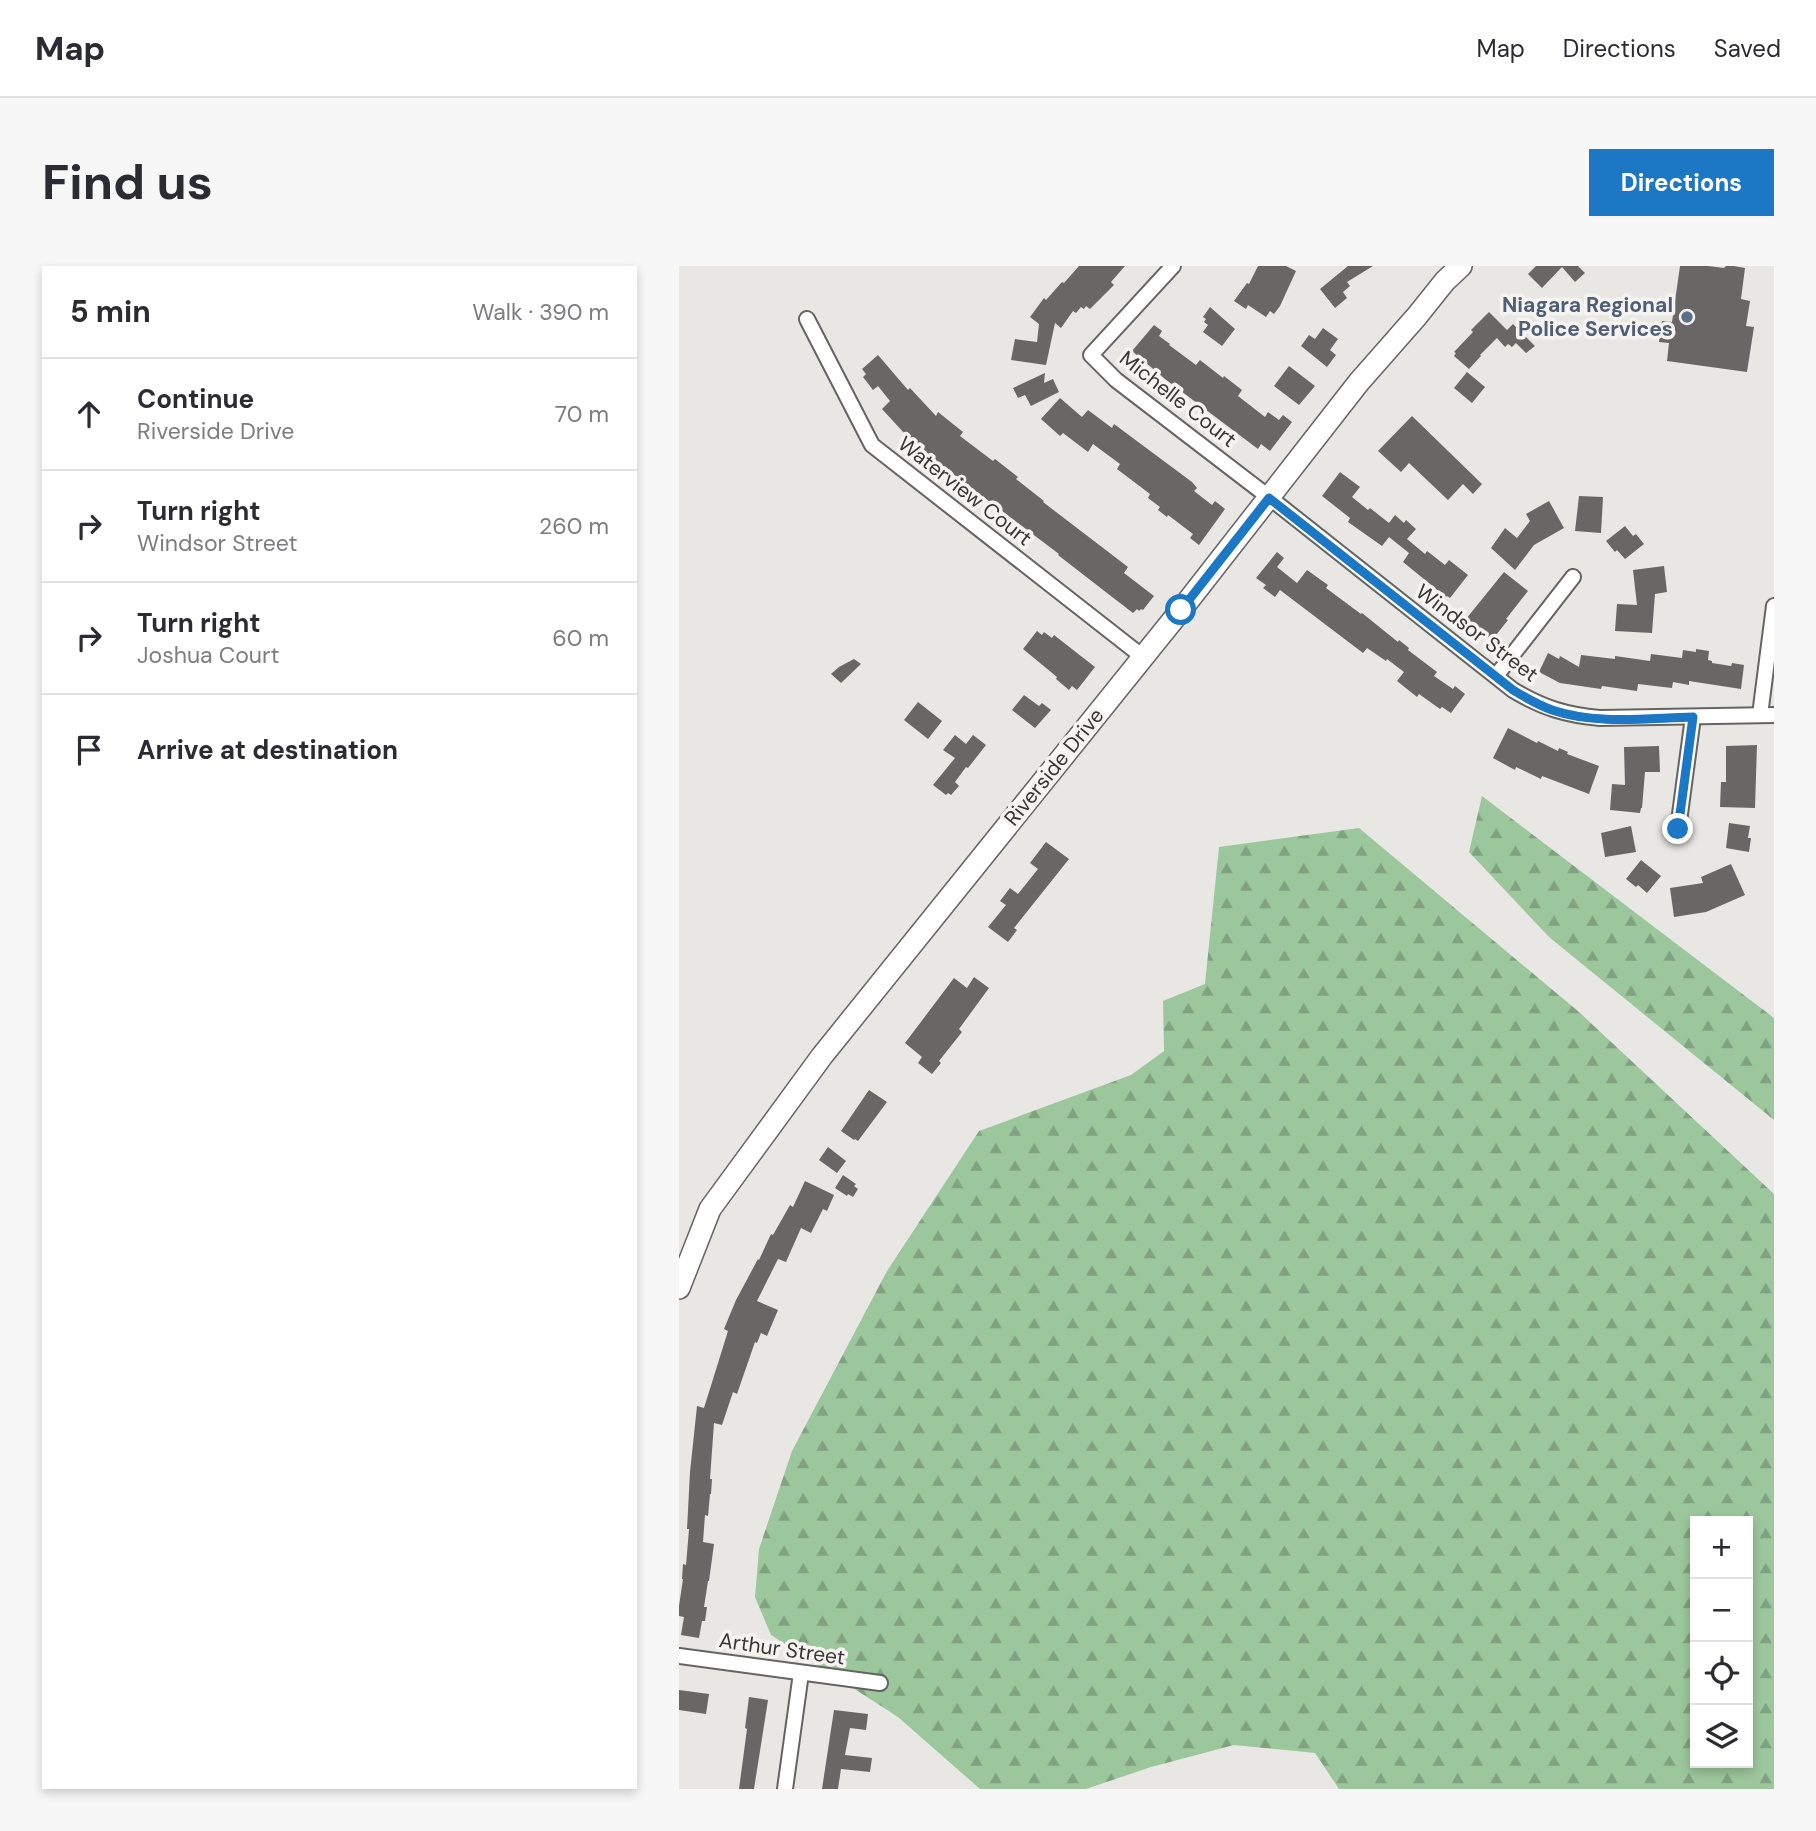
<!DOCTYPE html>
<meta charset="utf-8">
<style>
:root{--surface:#fff;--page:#f7f7f7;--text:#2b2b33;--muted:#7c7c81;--line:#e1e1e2;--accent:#1c77c4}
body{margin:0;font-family:"DM Sans",sans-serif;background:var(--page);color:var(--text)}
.controls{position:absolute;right:21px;bottom:21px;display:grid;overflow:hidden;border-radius:0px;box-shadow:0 4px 10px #0003}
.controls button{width:63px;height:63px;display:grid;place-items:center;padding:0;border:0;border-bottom:2px solid var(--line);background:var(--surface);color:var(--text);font:35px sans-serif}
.stop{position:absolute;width:21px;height:21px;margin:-16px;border:5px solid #1c77c4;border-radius:50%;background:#fff}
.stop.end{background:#1c77c4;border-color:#fff;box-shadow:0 2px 7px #0008}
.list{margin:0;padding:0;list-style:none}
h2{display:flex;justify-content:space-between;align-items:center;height:91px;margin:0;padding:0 28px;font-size:30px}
h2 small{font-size:23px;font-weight:400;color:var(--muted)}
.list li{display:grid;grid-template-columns:46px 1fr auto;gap:21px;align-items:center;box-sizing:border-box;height:112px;padding:0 28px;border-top:2px solid var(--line)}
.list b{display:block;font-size:26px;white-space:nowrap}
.list p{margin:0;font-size:23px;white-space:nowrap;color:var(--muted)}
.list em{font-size:23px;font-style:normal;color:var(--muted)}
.icon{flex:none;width:38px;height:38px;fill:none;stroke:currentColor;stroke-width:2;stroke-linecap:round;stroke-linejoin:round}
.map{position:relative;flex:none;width:1095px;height:1523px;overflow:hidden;border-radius:0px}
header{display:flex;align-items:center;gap:42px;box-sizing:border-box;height:98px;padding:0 35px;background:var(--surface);border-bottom:2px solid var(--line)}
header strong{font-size:33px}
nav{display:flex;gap:38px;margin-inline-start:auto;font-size:24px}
.intro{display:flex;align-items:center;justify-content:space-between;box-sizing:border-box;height:168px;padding:0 42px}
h1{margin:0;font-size:49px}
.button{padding:18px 32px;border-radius:0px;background:var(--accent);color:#fff;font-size:24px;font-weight:700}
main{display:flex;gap:42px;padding:0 42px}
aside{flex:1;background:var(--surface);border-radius:0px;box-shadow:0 4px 10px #0003}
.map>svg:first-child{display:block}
.forest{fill:url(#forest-firs);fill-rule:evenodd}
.building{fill:#696765}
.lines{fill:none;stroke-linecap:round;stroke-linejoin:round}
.street-casing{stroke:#666462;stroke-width:18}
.secondary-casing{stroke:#666462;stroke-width:24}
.street{stroke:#fff;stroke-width:14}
.secondary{stroke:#fff;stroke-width:21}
.route{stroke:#1c77c4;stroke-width:9}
.service-dot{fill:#5c6f8a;stroke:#f6f4f1;stroke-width:2.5}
.labels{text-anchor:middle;stroke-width:7;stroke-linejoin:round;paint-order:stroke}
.service-label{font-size:21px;font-weight:bold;fill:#4e5e75;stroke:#f6f4f1;text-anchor:end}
.street-label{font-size:21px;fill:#373635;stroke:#f6f4f1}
</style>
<header>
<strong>Map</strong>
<nav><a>Map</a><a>Directions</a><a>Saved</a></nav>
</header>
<div class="intro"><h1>Find us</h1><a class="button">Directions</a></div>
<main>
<aside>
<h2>5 min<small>Walk · 390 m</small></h2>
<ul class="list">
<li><svg class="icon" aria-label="ahead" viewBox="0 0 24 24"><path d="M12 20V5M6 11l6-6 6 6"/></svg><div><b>Continue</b><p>Riverside Drive</p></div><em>70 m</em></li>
<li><svg class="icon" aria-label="right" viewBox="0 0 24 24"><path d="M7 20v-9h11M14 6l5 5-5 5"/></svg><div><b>Turn right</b><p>Windsor Street</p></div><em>260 m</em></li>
<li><svg class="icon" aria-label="right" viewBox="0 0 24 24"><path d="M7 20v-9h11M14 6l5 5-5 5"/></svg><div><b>Turn right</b><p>Joshua Court</p></div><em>60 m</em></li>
<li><svg class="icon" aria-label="arrive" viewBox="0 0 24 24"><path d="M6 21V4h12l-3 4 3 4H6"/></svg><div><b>Arrive at destination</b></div></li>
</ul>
</aside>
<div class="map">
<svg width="1095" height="1523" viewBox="0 0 1095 1523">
<defs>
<pattern id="forest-firs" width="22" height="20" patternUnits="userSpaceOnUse" patternTransform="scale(1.75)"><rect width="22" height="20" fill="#9cc79c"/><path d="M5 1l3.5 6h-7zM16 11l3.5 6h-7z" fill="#80a280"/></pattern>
</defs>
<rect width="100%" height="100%" fill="#e8e7e4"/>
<g class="forest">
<path d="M803,530L1095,752V854L870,671L790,586Z"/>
<path d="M680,562L900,746L1095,928V1523H660L636,1487L555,1479L472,1501L407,1523H301L219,1451L92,1369L76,1331L80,1283L113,1185L208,1005L300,865L452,809L485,785L484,735L526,718L540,581ZM1016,1255H1069V1497H1016Z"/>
</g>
<g class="building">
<path d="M400,0H446L432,16L435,19L411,43L407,40L405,43L402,41L397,47L394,45L382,62L376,57L367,99L332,94L336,73L358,76L360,58L351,51L365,32L367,34L383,16L385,17Z"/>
<path d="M579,0H607L617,5L601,40L595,48L591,45L587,51L569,39L567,43L555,35L568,17L570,18Z"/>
<path d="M669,0H694L668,16L671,20L664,26L668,32L656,42L641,23Z"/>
<path d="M857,0H899L906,7L896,16L883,1L863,22L849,8Z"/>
<path d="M1001,0H1029L1045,2L1047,0H1055L1066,2L1062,33L1071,35L1067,60L1075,61L1068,106L988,95L990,77L980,76L983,55L993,56Z"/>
<path d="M531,41L556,63L543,80L524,66L529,59L525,56L527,53L524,51Z"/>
<path d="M810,46L828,64L834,58L856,80L847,87L837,77L833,81L829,78L826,81L818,72L801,89L802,90L790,103L775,90L777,87L775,86L794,66L792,64Z"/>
<path d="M475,59L483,65L480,70L491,78L490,79L517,99L521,94L544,112L545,110L563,124L559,130L586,151L589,146L600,154L604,149L613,156L591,185L582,178L579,183L486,113L453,85Z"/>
<path d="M644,62L659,73L651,84L657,89L648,101L622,80L630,69L636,73Z"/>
<path d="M199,89L229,124L231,122L257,150L259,146L284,166L281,170L314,195L316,193L339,211L337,213L365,235L364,236L449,301L445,307L475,330L464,344L462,343L460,345L458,343L454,347L428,327L379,289L380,288L237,180L203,143L211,135L199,120L194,124L184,111L187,108L183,103Z"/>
<path d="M610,100L636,120L620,139L595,120Z"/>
<path d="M788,106L806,121L793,137L775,122Z"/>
<path d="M366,107L365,117L374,113L380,126L352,140L346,129L339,132L334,122Z"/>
<path d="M381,132L403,151L409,144L433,162L435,158L513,216L518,222L515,225L533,239L536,235L546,243L520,279L511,272L514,268L489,249L488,251L479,244L481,241L469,232L471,228L438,203L441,198L414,178L409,186L384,167L381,170L362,153Z"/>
<path d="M733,150L803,218L794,228L784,218L769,234L730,197L722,206L699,185Z"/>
<path d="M661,206L681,221L673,231L689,244L691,242L710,257L716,249L725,257L727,254L737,263L728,273L746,288L748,285L766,299L770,294L789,309L771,332L768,330L767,331L724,296L730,287L710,271L703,280L669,256L671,252L643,230Z"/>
<path d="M900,230L924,231L922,267L896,265Z"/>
<path d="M870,235L885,262L855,279L836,304L812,282L826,262L838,272L851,255L847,248Z"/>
<path d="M946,260L954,270L957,268L965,278L946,293L938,284L936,286L927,275Z"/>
<path d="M598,286L605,292L598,301L618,317L628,304L649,319L647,322L682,348L683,347L719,376L720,374L730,382L729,384L758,406L755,410L774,423L776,420L786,428L772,447L763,441L761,443L740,428L738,431L718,415L725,406L708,393L707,395L688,382L684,387L601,324L596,331L584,322L587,319L577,312Z"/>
<path d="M985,300L988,326L976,328L973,367L936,365L938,338L958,339L954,304Z"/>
<path d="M825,306L849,325L827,353L829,354L813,374L787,353Z"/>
<path d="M358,365L363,369L365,366L373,372L375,369L416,401L398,424L393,420L390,424L377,413L378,411L344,383Z"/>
<path d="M1017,383L1030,385L1029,394L1033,395V397L1052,400L1053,397L1065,399L1062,423L1010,415V419L994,416L993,422L959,418L958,425L923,420L922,423L881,417L860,406L869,387L880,393L881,390L900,401L902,389L936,393V390L971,395L972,388L1003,392L1004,384L1017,386Z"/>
<path d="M175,393L182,398L162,417L152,408L160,401Z"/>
<path d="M345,429L360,440L363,437L372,444L356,462L333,444Z"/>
<path d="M239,436L263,455L249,473L225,454Z"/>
<path d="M829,462L858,477L859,475L879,485L880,482L889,486L888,488L920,500L910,528L863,510L862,513L837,501L836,504L814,492Z"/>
<path d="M276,469L287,478L294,469L307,479L289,502L287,501L276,516L280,520L272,529L269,527L267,529L254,519L276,492L264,484Z"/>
<path d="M1078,479L1076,542L1041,541L1042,516H1047V480Z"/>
<path d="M980,480L981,506H966L963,542H962L961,547L931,544L933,518L946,519L945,481Z"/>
<path d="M1050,557L1071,560L1069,572H1072L1070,586L1047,582Z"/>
<path d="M952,560L957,586L926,591L922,567Z"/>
<path d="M367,576L390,593L335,662L338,664L329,676L309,661L327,639L321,635L331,622L339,628L359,603L351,597Z"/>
<path d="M962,594L982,610L968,627L959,619L957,621L947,613Z"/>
<path d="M1052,598L1066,629L1027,646L995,651L991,622L1024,617L1022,611Z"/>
<path d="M295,711L310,722L280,763L283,766L260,795L262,797L253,808L239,797L243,791L226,777L275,712L288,722Z"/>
<path d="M190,824L208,836L179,875L176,873L175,874L162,865Z"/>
<path d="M149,881L167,895L158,907L140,894Z"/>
<path d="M164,909L177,918L175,920L179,923L174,931L169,928L168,930L156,922Z"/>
<path d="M126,915L155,929L148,945L144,943L132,967L122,962L107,996L99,993L78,1035L99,1044L88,1070L82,1067L78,1077L76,1076L58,1128L54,1126L43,1159L35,1157L31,1213H33L32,1228H31L29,1250L26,1249L24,1276L35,1278L30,1315H29L25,1341H28L26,1355H23L20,1372L2,1369L5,1351L0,1350V1340L4,1313H3L4,1298L7,1299L10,1263H8L11,1206L18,1140L25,1142L49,1065L45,1063L57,1034L79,993L80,994L92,968L94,969L111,939L114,941Z"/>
<path d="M0,1424L30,1428L27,1448L0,1444Z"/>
<path d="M70,1431L89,1434L75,1523H60L68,1463L66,1462Z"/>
<path d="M155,1444L189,1448L187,1464L171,1462L166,1489L193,1492L191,1506L162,1503L159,1523H143Z"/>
</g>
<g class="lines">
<g class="street-casing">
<g id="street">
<path d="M494,0L412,89L437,114L591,232L834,424C864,442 887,449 921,452L1095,449"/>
<path d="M128,53L193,179L464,391"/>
<path d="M817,410L894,311"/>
<path d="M1081,449L1095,340"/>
<path d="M999,563L1014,451"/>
<path d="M0,1390L201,1417"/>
<path d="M106,1523L122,1407"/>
</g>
</g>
<g class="secondary-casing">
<path id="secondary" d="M0,1022L31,943L143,790L502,344L680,116L738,50L766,15L782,0"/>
</g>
<use href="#street" class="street"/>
<use href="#secondary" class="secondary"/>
</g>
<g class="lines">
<path class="route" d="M502,344L590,232L834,424C847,432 859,439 873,444C917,459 968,452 1014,451L999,563"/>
</g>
<circle class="service-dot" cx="1008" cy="51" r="7"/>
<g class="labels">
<g class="service-label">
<text x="994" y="46">Niagara Regional<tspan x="994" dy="24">Police Services</tspan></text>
</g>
<g class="street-label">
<text transform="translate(499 133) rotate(38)" y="7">Michelle Court</text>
<text transform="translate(286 225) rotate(38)" y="7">Waterview Court</text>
<text transform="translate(798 367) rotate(37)" y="7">Windsor Street</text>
<text transform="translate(375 501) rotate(-51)" y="7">Riverside Drive</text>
<text transform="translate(103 1383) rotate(8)" y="7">Arthur Street</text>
</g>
</g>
</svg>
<div class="controls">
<button>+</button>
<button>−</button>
<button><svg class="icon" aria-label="locate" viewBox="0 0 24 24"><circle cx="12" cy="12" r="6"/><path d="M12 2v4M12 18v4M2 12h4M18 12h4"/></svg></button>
<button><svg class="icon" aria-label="layers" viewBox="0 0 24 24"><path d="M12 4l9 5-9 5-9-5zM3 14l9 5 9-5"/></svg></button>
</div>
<div class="stop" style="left:502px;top:344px"></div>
<div class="stop end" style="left:999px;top:563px"></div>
</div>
</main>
